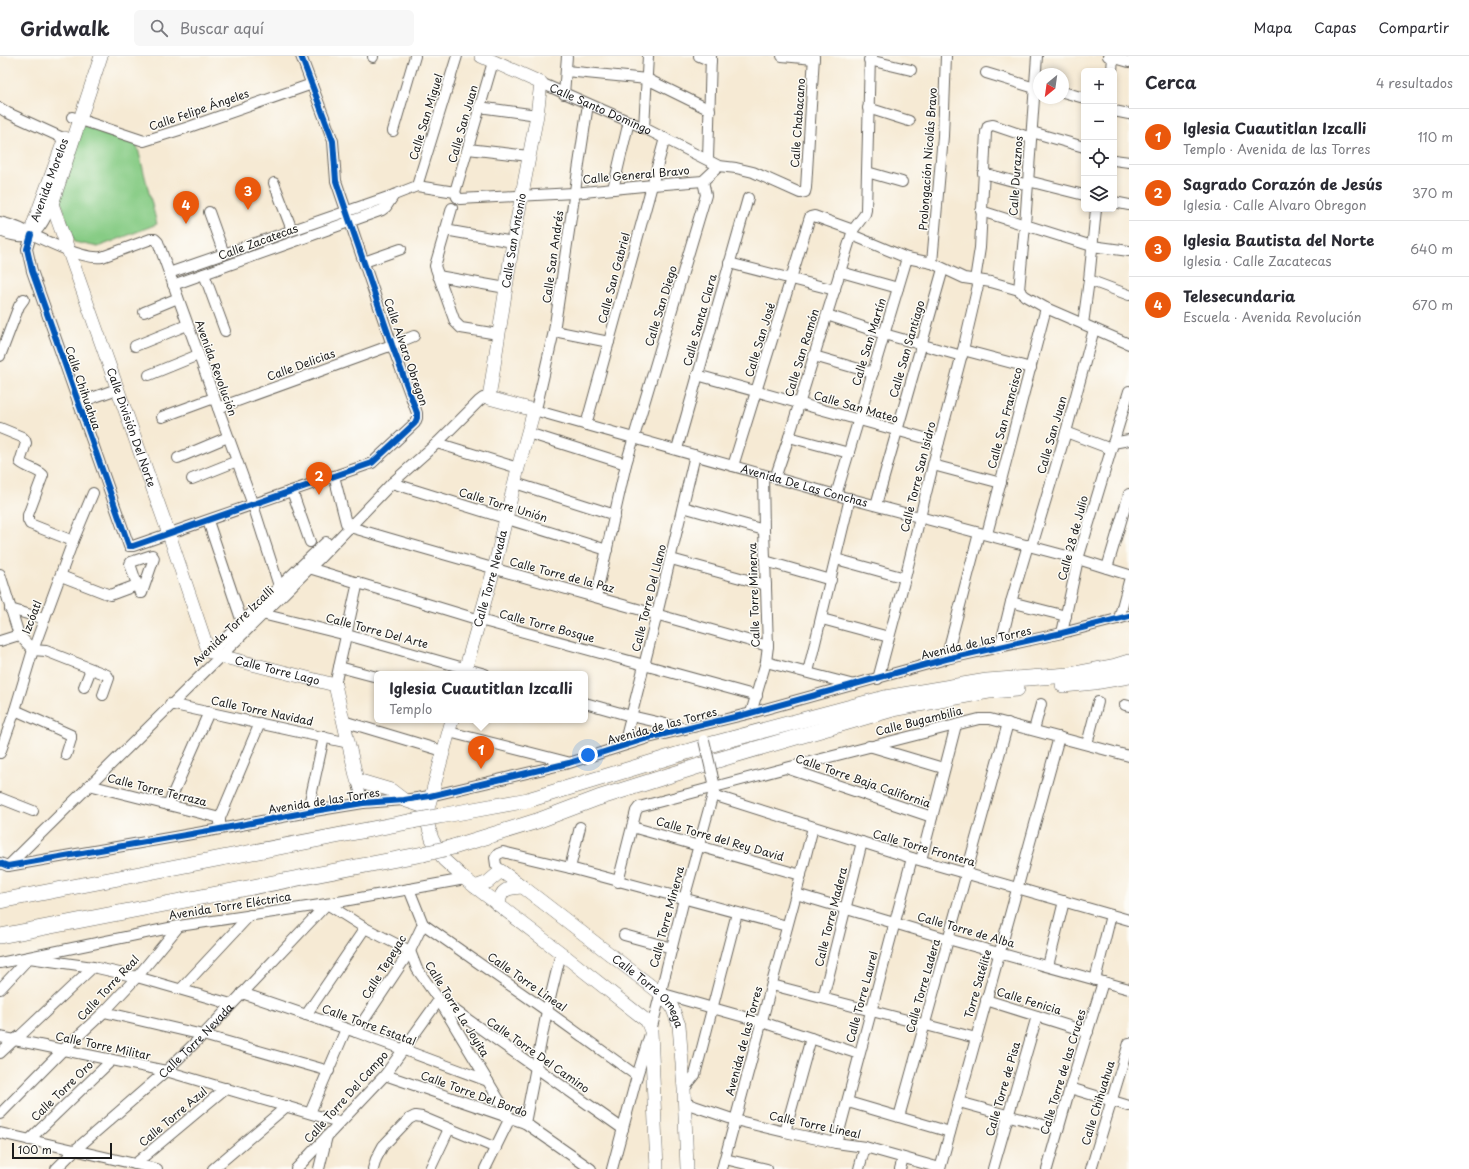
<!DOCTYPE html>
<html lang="es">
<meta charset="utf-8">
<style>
:root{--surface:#fff;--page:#f7f7f7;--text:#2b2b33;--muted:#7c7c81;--line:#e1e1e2;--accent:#ea580c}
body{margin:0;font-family:"Playpen Sans",sans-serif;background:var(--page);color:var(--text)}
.controls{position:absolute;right:12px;top:12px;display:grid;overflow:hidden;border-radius:6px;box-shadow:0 2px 6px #0003}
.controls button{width:36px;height:36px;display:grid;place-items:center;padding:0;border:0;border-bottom:1px solid var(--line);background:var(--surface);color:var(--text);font:20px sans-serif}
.compass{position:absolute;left:1033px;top:12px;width:36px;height:36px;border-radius:50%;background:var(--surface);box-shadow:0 2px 6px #0003;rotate:209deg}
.scale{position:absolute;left:12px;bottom:10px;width:100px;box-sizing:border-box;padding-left:4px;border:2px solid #1c1c1c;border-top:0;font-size:11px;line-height:14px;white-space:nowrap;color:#1c1c1c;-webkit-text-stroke:3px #fdfcf7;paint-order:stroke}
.you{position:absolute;left:588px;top:699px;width:14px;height:14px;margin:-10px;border:3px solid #fff;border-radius:50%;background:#1a73e8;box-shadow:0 0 0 6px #1a73e833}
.badge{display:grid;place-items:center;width:26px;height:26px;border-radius:50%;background:var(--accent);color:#fff;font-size:13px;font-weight:700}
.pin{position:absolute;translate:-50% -33px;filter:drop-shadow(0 1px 2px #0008)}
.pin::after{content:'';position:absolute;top:21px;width:14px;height:12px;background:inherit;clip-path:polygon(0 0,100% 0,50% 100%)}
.popup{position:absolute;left:374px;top:615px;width:214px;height:52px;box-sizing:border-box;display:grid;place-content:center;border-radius:6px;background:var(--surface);filter:drop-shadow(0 1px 3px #0005);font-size:13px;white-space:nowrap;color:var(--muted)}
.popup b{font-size:15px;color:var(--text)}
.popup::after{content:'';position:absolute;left:50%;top:100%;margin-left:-8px;border:8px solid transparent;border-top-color:var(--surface)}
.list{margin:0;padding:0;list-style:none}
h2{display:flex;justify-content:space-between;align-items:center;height:52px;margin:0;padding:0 16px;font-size:17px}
h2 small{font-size:13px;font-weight:400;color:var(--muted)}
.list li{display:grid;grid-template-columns:26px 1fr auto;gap:12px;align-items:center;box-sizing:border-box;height:56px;padding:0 16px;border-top:1px solid var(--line)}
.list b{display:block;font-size:15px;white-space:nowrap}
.list p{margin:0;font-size:13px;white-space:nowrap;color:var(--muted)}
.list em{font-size:13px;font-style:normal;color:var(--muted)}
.icon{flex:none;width:22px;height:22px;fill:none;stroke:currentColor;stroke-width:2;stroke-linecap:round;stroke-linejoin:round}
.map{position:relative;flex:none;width:1129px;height:1113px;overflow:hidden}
header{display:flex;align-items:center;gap:24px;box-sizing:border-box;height:56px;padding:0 20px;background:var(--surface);border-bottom:1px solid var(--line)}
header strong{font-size:19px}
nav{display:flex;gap:22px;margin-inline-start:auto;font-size:14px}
.search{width:280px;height:36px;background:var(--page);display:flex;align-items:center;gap:10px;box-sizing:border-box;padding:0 14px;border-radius:6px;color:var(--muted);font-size:15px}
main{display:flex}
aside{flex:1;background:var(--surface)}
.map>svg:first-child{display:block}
.green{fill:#87cc85;stroke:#527450}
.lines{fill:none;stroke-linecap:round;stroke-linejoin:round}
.minor-casing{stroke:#68645c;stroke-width:12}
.major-casing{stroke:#68645c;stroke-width:14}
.highway-casing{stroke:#68645c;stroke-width:16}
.minor{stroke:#fff;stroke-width:10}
.major{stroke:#fff;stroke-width:13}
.highway{stroke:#fff;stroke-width:15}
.minor-bridge-casing{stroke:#68645c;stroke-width:12;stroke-linecap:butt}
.highway-bridge-casing{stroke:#68645c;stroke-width:16;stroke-linecap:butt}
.minor-bridge{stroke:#fff;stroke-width:10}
.highway-bridge{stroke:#fff;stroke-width:15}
.cycleway-casing{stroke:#fdfcf7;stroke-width:8}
.cycleway{stroke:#0057b8;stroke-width:6}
.labels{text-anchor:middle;stroke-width:3;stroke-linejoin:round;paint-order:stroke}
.street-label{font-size:11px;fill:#1c1c1c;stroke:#fdfcf7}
</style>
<header>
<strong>Gridwalk</strong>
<div class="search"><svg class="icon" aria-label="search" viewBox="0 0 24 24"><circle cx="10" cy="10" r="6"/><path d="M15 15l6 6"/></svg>Buscar aquí</div>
<nav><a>Mapa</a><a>Capas</a><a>Compartir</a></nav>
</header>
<main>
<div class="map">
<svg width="1129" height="1113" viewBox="0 0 1129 1113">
<rect width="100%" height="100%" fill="#fdfcf7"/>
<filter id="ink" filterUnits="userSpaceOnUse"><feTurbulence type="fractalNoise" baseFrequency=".025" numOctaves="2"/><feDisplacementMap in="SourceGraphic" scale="8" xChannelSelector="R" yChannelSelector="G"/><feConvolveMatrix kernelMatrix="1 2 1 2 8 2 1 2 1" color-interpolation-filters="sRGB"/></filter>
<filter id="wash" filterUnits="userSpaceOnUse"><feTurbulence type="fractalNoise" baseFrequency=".012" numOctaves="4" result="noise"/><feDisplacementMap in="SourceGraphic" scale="16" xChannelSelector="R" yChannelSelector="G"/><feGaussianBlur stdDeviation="0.9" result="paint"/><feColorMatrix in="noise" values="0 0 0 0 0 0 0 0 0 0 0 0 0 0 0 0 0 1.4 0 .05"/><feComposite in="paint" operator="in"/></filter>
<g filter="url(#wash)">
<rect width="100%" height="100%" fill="#f6ead4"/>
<path class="green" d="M82,68L136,85L157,168L98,191L74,186L58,137Z"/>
</g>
<g filter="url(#ink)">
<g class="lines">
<g class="minor-casing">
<g id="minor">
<path d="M699,0L711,5"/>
<path d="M782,0L814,3"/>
<path d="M1037,0L1025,169L1019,234L1025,240L1046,252L1129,288"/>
<path d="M1108,0L1129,6"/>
<path d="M373,1V0"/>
<path d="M869,4L911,14"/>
<path d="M566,15L647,23L710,54"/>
<path d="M1112,15L1113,0"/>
<path d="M986,17L1035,32"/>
<path id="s1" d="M541,27L644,72L719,110L736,112L753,116L800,137L805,136L806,132L814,0"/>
<path d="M1063,36L1084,42"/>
<path d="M564,38L567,0"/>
<path id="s2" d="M588,48L554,275L537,349L534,354L836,439L1078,503L1129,519"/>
<path d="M479,51L537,59"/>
<path d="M0,52L8,57L65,83"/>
<path d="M868,52L909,65"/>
<path d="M1114,55L1129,58"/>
<path d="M72,61L144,85L189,71L312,28"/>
<path d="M644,72L648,0"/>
<path d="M393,75L415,0"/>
<path d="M1032,76L1084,91"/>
<path d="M468,93L529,100"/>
<path d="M708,103L711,0"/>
<path d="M1114,104L1129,106"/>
<path d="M867,116L902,126"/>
<path d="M983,117L1028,129"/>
<path d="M1028,125L1084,139"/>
<path d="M274,127L292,174"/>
<path d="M417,130L457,0"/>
<path d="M613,133L629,65"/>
<path d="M455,136L493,6"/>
<path d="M1114,146L1129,149"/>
<path d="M452,152L435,210L455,266L461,272L498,278"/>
<path d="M981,155L1092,190L1129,195"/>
<path d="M209,156L224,198"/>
<path d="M0,166C8,168 16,170 23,174C42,183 82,204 102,201L151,183H155L158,186L253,449L279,530"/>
<path d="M445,174L513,186"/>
<path d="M0,175C6,177 12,180 19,180C39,182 45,162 52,148"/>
<path d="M31,179L27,193L32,215L129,490H133L372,407L415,367L417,362V357L392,289L336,125L333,85L301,0"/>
<path d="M852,179L907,202"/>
<path d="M364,206L401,193"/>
<path d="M729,207L835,234"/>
<path d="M932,207L943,80L946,0"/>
<path d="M841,216L898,232"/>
<path d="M169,217L394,139L417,130L455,136L457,141L460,143L574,137L653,129L703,125L719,110"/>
<path d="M204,218L225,275"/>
<path d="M438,220L506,232"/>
<path d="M975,224L980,192L986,76L988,70L993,69L1031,82"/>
<path d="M1089,224L1129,239"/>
<path d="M173,229L382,154L386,151L394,139"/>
<path d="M144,256L178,242"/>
<path d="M827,259L884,278L962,300"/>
<path d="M1083,268L1089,224L1096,153"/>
<path d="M554,275L609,286"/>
<path d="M135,290L187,269"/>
<path d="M963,294L1031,312"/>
<path d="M0,300L19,250L24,243"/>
<path d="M814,300L873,317"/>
<path d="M149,319L198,299"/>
<path d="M697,319L939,386"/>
<path d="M78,347L117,333"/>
<path d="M218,352L392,289L414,280"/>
<path d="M162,361L214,342"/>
<path d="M586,369L665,82"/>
<path d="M0,372L22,381L25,384L26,387L20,406C27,412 37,413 43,419L28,459V464L30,468L73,485"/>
<path d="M1066,376L1111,393"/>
<path d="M528,377L626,408"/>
<path d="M789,381L849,397"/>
<path d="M437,387L518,412"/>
<path d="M1113,387L1129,384"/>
<path d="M677,393L748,142"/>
<path d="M178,402L228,381"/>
<path d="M933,409L1001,427"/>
<path d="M733,410L810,161L814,160L853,174"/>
<path d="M334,420L346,467L350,471"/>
<path d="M775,422L789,381L853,174L865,158L866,154L870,0"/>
<path d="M192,423L237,405"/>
<path d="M392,427L607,494"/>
<path d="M515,427L615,459"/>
<path d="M292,435L310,486"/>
<path d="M836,439L907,202L932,207L964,222L991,226L1019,234"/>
<path d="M876,449L943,213"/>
<path d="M683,451L764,474"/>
<path d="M208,465L242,566"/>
<path d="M350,471C489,512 629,550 768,590"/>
<path d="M987,478L1046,252"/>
<path d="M1032,490L1066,376L1094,273"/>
<path d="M152,499L154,502L142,537H140L130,508L131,506Z"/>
<path d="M671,503L766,529"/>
<path d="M836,503L905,522"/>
<path d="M765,505L831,524"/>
<path d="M309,512L480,564L757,640"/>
<path d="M1107,512L1129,438"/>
<path d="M0,518L19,579"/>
<path d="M61,520L110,539L137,529"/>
<path d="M596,541L626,408L706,139L703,125"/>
<path d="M1011,546L1066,560"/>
<path d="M10,553L45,563"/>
<path d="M262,558L347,579L485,618"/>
<path d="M822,563L889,581"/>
<path d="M1119,563L1129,525"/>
<path d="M1062,577L1078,503L1129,335"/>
<path d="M0,585L19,579L33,594L46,595L107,619L109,622L103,639"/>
<path d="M1000,591L1011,546L1028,489"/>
<path d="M210,596L212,595L326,486"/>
<path d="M946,603L979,477"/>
<path d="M766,606L854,629"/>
<path d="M339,611L377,621"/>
<path d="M808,616L850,442"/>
<path d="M878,623L905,522L933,409L963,294L979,225"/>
<path d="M335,629L358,526"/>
<path d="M84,631L91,613"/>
<path d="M585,647L631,660L683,672"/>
<path d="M170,648L349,687"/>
<path d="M1125,649L1129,650"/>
<path d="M15,654L71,679V683L66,699"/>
<path d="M751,657L766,606L768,590L764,474L763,419"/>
<path d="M343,665L443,695"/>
<path d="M1034,674L1041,648"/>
<path d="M449,676L567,706"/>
<path d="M1087,688L1098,646"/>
<path d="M624,689L657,558L695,399"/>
<path d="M869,690L943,712"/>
<path d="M0,697L15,654L33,594L73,485L93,437"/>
<path d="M786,712L932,761"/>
<path d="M357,724L363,747"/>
<path d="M89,729L220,762"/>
<path d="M713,739L912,802L1129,864"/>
<path d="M0,742L33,755"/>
<path d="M168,749L209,656"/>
<path d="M309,749L324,681"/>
<path d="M220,767V762L260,667"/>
<path d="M632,771L801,819"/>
<path d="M921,804L956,669"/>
<path d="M0,807L8,810L220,773L308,756L363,747L404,744L430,740L569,707L648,682L747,658L946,603L1062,577L1129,560"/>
<path d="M8,810L319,503L392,427L437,387L479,345L483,342H489"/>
<path d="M570,812L580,771"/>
<path d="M501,815L496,809L495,802L498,798L503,796L570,812L787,870"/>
<path d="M618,826L636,755L639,751L786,712L979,663H990L1129,700"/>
<path d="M796,838L948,883L1129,933"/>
<path d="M423,868L547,955L637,1020"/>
<path d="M624,879L672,892"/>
<path d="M0,907L179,870L327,848L465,823"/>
<path d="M1048,910L1064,845"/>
<path d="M1095,924L1111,859"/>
<path d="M772,929L976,982"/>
<path d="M0,933L29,902L93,911L137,921L231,948"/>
<path d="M181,933L250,859"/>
<path d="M242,937L356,976L488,1025"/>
<path d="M660,937L762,966L859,998"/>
<path d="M823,942L862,786"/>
<path d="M986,944L1088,976"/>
<path d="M443,946L623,1073"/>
<path d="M104,956L203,979L329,1015"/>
<path d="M306,959L365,872"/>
<path d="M356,976L410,895L423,868L409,833"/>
<path d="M0,981L166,1015L339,1066"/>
<path d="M0,997L14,984L21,979L93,911"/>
<path d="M385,1019L525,1067L591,1113"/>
<path d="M1070,1032L1129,1050"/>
<path d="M684,1033L695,1019L737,857"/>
<path d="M848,1046L950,1076"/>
<path d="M959,1046L1058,1073"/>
<path d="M685,1047L735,1064L785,1076L836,1087L865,1091L940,1112"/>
<path d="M310,1057L346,973"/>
<path d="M0,1058L63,994L104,956L137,921L179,870"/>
<path d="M899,1061L1008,667"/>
<path d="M525,1067L547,955L561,897"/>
<path d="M785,1076L811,982"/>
<path d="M0,1077L157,1113"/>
<path d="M29,1084L112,1004"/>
<path d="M836,1087L912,802"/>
<path d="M725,1103L767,1113"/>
<path d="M135,1108L226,1032"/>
<path id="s3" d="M56,1113L75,1094L166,1015L203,979L327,848L365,872L410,895L417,913L439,944L510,1062"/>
<path d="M213,1113L287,1050"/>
<path d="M296,1113L385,1019L439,944"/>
<path d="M319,1113L327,1080"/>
<path d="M373,1113L376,1103L383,1090L409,1063L415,1060L422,1061L496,1092"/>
<path d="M430,1113L449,1073"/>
<path d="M485,1113L510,1062"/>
<path d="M612,1113L637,1020L651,975L684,843L715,731L712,718"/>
<path d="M722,1113L796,838L813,771"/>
<path d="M859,1113L865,1091"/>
<path d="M900,1113L903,1102"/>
<path d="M940,1113L1059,681"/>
<path d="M993,1113L1037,960"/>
<path d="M1047,1113L1070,1032L1103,926"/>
<path d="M1091,1113L1129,987"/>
</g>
</g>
<g class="major-casing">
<g id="major">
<path id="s4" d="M101,0L52,148L169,478L208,594L210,596"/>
<path id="s5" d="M31,179L33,169L65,82"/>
<path id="s6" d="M220,600L335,629L357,724L391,734L404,744L428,752"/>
<path id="s7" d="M464,618L494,513L518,412L534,354L489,342L513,186L537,59L541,27L481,0"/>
<path d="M452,664L428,752V769L432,783L444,804L465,823L561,897L647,965L651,975L657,1113"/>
<path id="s8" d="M475,831L488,826L501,815L523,831L660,937L672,951L679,969L684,1033L687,1113"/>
<path d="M499,849C500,832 509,832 523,831"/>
</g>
</g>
<g class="highway-casing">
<g id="highway">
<path d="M1063,629L1094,626L1129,620"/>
<path d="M440,760L528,744L716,687L885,642L987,625L1069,619L1116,610L1129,606"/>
<path d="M453,791L537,765L598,742L721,703L893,653L990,635L1017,633"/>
<path d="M0,845L413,765"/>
<path d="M0,880L423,798"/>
</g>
</g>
<use href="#minor" class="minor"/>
<use href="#major" class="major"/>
<use href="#highway" class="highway"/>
<g class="minor-bridge-casing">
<path id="minor-bridge" d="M704,684L712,718"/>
</g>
<g class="highway-bridge-casing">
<g id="highway-bridge">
<path d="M413,765L440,760"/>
<path d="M423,798L453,791"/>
</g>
</g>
<use href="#minor-bridge" class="minor-bridge"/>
<use href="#highway-bridge" class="highway-bridge"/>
<g class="cycleway-casing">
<g id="cycleway">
<path d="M31,179L27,193L32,215L129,490H133L372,407L415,367L417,362V357L392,289L336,125L333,85L301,0"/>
<path d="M0,807L8,810L220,773L308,756L363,747L404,744L430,740L569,707L648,682L747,658L946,603L1062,577L1129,560"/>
</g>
</g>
<use href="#cycleway" class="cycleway"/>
</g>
</g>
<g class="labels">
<g class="street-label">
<text transform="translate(199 54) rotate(-19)" y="4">Calle Felipe Ángeles</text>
<text dy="4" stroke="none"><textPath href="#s1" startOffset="65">Calle Santo Domingo</textPath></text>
<text transform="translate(426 61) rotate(-73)" y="4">Calle San Miguel</text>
<text transform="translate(798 67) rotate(-86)" y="4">Calle Chabacano</text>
<text transform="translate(463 68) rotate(-74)" y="4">Calle San Juan</text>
<text transform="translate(928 103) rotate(-86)" y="4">Prolongación Nicolás Bravo</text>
<text transform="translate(636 119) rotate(-5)" y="4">Calle General Bravo</text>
<text transform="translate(1016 120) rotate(-86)" y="4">Calle Duraznos</text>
<text dy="4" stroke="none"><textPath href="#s5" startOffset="58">Avenida Morelos</textPath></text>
<text dy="4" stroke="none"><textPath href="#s7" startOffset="479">Calle San Antonio</textPath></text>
<text transform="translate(258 186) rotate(-20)" y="4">Calle Zacatecas</text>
<text transform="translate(553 201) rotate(-82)" y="4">Calle San Andrés</text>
<text transform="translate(614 222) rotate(-75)" y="4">Calle San Gabriel</text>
<text transform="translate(661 250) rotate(-73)" y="4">Calle San Diego</text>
<text transform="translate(700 264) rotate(-74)" y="4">Calle Santa Clara</text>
<text transform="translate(760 284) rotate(-73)" y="4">Calle San José</text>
<text transform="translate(869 286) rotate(-73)" y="4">Calle San Martín</text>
<text transform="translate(907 293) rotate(-74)" y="4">Calle San Santiago</text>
<text transform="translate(406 296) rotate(71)" y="4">Calle Alvaro Obregon</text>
<text transform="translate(802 297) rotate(-73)" y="4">Calle San Ramón</text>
<text transform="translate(301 309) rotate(-20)" y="4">Calle Delicias</text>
<text transform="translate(216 312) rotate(70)" y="4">Avenida Revolución</text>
<text transform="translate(83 332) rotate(71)" y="4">Calle Chihuahua</text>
<text transform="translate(856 351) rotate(16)" y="4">Calle San Mateo</text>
<text transform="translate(1005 362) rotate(-75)" y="4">Calle San Francisco</text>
<text dy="4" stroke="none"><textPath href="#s4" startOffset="393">Calle División Del Norte</textPath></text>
<text transform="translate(1052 379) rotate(-74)" y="4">Calle San Juan</text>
<text transform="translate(918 421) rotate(-76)" y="4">Calle Torre San Isidro</text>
<text dy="4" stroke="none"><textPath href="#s2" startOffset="592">Avenida De Las Conchas</textPath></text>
<text transform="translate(503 449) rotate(17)" y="4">Calle Torre Unión</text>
<text transform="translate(1073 482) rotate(-75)" y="4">Calle 28 de Julio</text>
<text transform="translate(562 519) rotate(15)" y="4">Calle Torre de la Paz</text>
<text dy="4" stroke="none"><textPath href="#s7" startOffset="99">Calle Torre Nevada</textPath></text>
<text transform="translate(754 539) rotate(-92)" y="4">Calle Torre Minerva</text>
<text transform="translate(649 542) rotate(-76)" y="4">Calle Torre Del Llano</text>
<text transform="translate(32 561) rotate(-69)" y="4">Izcóatl</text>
<text transform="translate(233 570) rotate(-44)" y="4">Avenida Torre Izcalli</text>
<text transform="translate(547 570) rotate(15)" y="4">Calle Torre Bosque</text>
<text transform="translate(377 575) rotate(15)" y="4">Calle Torre Del Arte</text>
<text transform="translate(976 587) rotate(-13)" y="4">Avenida de las Torres</text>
<text dy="4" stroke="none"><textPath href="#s6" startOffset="59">Calle Torre Lago</textPath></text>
<text transform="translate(262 655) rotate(12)" y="4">Calle Torre Navidad</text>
<text transform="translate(919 665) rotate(-14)" y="4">Calle Bugambilia</text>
<text transform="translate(662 670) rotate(-15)" y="4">Avenida de las Torres</text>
<text transform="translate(863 725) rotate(19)" y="4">Calle Torre Baja California</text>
<text transform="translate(157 734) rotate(14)" y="4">Calle Torre Terraza</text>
<text transform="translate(324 745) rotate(-9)" y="4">Avenida de las Torres</text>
<text transform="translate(720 783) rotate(16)" y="4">Calle Torre del Rey David</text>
<text transform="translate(924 792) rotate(16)" y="4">Calle Torre Frontera</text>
<text transform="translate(230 850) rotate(-9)" y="4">Avenida Torre Eléctrica</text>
<text transform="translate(667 861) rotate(-75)" y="4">Calle Torre Minerva</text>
<text transform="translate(831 861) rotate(-76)" y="4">Calle Torre Madera</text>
<text transform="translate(966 874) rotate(16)" y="4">Calle Torre de Alba</text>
<text transform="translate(384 911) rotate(-58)" y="4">Calle Tepeyac</text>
<text transform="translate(527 926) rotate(35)" y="4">Calle Torre Lineal</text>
<text transform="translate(978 928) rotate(-74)" y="4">Torre Satélite</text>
<text transform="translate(923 930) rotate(-74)" y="4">Calle Torre Ladera</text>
<text transform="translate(108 932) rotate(-47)" y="4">Calle Torre Real</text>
<text dy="4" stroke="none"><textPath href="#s8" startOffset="222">Calle Torre Omega</textPath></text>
<text transform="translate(862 941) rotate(-75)" y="4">Calle Torre Laurel</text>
<text transform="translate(1029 945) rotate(17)" y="4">Calle Fenicia</text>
<text transform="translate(457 953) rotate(58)" y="4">Calle Torre La Joyita</text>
<text transform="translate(369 969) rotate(20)" y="4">Calle Torre Estatal</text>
<text dy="4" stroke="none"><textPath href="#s3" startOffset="190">Calle Torre Nevada</textPath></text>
<text transform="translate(744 985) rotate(-75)" y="4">Avenida de las Torres</text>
<text transform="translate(103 990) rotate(12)" y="4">Calle Torre Militar</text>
<text transform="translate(538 999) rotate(35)" y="4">Calle Torre Del Camino</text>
<text transform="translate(1063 1016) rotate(-73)" y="4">Calle Torre de las Cruces</text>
<text transform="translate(1003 1033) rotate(-74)" y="4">Calle Torre de Pisa</text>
<text transform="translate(62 1035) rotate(-44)" y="4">Calle Torre Oro</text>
<text transform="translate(474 1038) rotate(20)" y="4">Calle Torre Del Bordo</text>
<text transform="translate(346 1041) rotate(-48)" y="4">Calle Torre Del Campo</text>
<text transform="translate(1098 1047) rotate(-73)" y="4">Calle Chihuahua</text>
<text transform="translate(173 1061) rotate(-40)" y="4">Calle Torre Azul</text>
<text transform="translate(815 1069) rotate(12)" y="4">Calle Torre Lineal</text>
</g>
</g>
</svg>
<div class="controls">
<button>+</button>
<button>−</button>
<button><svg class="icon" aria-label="locate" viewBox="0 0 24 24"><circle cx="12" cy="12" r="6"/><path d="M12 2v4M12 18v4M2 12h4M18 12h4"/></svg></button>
<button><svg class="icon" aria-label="layers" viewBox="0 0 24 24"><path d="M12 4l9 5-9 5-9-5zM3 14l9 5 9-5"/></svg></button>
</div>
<svg class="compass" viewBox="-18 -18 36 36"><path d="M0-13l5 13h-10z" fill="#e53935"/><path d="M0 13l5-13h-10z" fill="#7c7c81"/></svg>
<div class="scale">100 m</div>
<div class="you"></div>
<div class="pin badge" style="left:481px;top:713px">1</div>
<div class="popup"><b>Iglesia Cuautitlan Izcalli</b>Templo</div>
<div class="pin badge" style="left:319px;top:439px">2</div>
<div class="pin badge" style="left:248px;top:154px">3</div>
<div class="pin badge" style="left:186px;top:168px">4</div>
</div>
<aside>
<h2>Cerca<small>4 resultados</small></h2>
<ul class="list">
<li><span class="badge">1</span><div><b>Iglesia Cuautitlan Izcalli</b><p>Templo · Avenida de las Torres</p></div><em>110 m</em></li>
<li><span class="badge">2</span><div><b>Sagrado Corazón de Jesús</b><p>Iglesia · Calle Alvaro Obregon</p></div><em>370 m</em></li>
<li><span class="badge">3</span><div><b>Iglesia Bautista del Norte</b><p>Iglesia · Calle Zacatecas</p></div><em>640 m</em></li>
<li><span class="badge">4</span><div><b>Telesecundaria</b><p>Escuela · Avenida Revolución</p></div><em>670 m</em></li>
</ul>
</aside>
</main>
